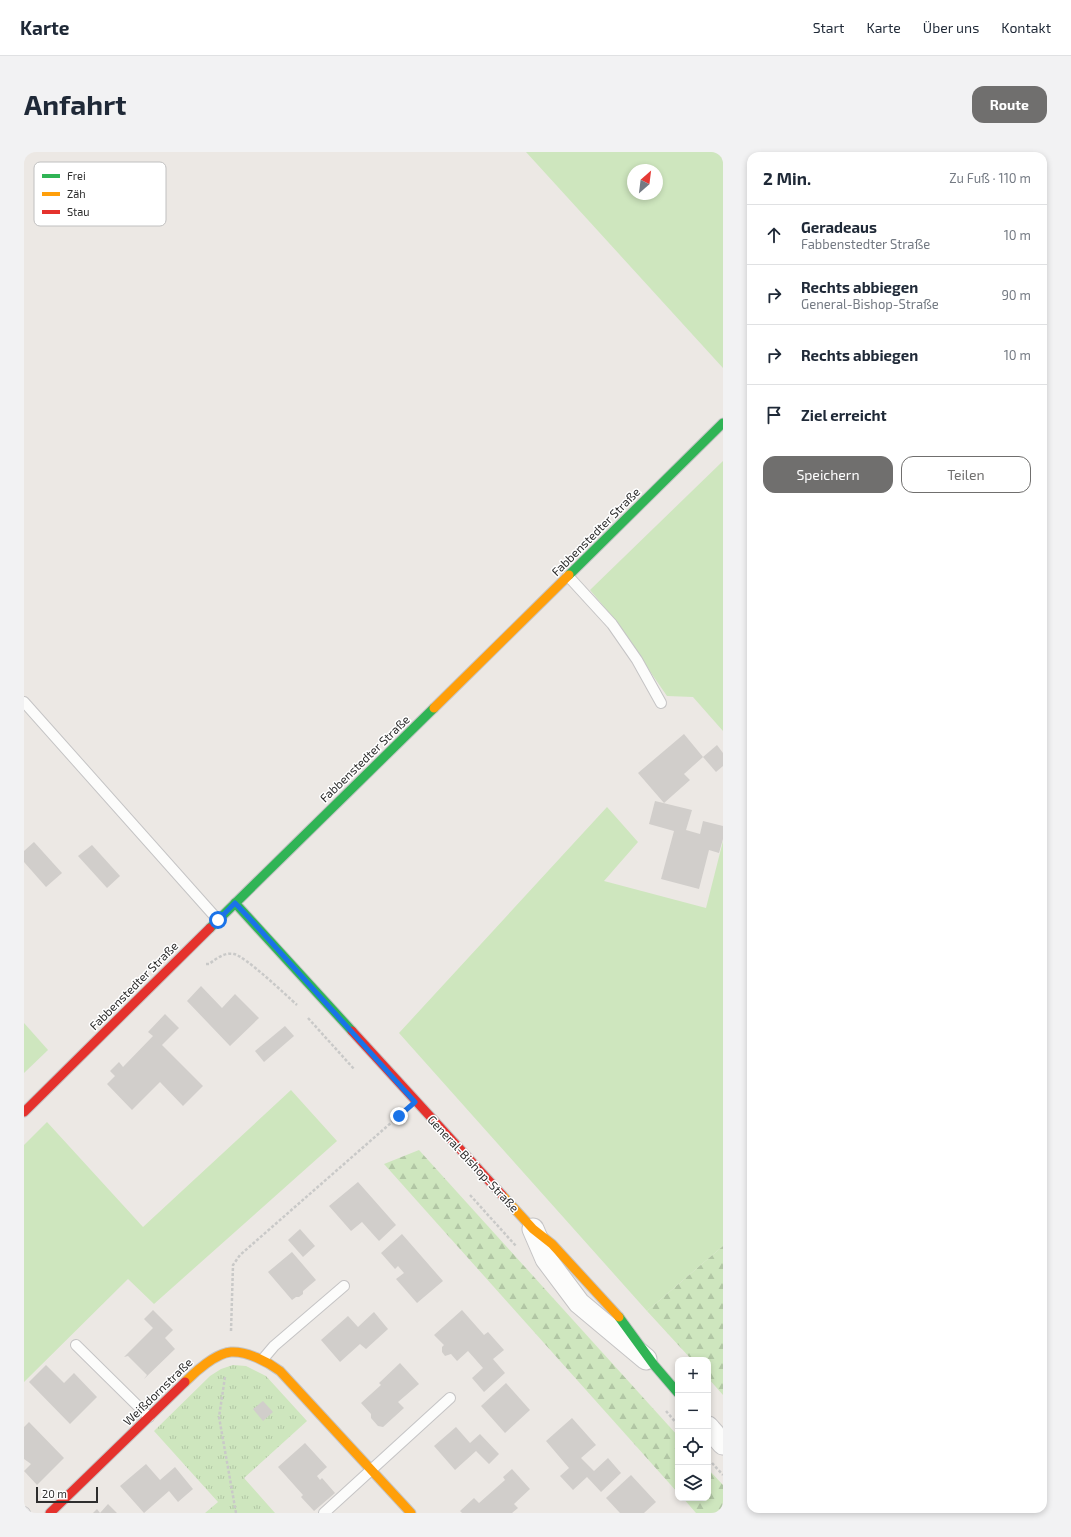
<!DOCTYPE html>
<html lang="de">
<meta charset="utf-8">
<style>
:root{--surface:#fff;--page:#f2f2f3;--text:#1f2937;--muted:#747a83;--line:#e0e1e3;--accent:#706f6e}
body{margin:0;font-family:"Exo 2",sans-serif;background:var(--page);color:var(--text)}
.controls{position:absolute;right:12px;bottom:12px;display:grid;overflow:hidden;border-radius:8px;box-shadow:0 2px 6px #0003}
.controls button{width:36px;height:36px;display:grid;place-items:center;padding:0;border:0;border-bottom:1px solid var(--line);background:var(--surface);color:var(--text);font:20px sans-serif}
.compass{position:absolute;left:603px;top:12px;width:36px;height:36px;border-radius:50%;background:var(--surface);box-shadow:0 2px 6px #0003;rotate:28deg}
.scale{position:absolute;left:12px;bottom:10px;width:62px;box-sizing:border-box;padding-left:4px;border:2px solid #2e2e2e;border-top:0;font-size:11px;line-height:14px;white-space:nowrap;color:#2e2e2e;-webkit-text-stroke:3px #fff;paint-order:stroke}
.stop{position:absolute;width:12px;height:12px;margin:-9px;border:3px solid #1a73e8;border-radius:50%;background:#fff}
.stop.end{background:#1a73e8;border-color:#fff;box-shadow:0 1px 4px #0008}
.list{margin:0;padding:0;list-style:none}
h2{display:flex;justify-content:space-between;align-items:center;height:52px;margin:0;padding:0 16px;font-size:17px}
h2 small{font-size:13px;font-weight:400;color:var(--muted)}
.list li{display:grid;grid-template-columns:26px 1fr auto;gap:12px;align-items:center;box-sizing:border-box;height:60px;padding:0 16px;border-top:1px solid var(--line)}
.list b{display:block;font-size:15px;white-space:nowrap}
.list p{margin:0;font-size:13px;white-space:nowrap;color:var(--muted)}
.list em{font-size:13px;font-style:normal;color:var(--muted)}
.actions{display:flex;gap:8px;padding:12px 16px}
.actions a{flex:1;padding:9px 0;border:1px solid var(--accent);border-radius:12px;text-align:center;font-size:14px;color:var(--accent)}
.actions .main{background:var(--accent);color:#fff}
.icon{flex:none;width:22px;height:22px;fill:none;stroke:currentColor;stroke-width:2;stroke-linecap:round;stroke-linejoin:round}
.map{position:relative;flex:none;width:699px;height:1361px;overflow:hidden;border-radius:12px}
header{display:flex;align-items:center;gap:24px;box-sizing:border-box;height:56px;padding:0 20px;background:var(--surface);border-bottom:1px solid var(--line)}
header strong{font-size:19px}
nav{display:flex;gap:22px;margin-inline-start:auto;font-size:14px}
.intro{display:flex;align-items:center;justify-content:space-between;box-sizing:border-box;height:96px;padding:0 24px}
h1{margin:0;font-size:28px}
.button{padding:10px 18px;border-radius:12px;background:var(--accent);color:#fff;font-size:14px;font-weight:700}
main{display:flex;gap:24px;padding:0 24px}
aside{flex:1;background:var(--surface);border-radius:12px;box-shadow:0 2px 6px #0003}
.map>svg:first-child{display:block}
.grass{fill:#cee6be;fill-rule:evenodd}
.forest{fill:url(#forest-firs)}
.park{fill:url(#park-tufts)}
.building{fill:#d1cecb}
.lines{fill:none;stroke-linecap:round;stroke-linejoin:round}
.lane-casing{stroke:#c5c4c5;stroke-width:12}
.street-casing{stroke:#c5c4c5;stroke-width:23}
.fast-casing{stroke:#c5c4c5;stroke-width:11}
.slow-casing{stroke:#c5c4c5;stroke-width:11}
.jam-casing{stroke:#c5c4c5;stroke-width:11}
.path{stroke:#c9c9c8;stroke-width:2.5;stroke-dasharray:3 2;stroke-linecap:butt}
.lane{stroke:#fcfcfb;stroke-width:10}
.street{stroke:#fcfcfb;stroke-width:21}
.fast{stroke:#30b455;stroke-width:9}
.slow{stroke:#ff9f0a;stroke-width:9}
.jam{stroke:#e5322d;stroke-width:9}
.route{stroke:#1a73e8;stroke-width:5}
.labels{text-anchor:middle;stroke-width:3;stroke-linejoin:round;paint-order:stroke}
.street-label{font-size:12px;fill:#2e2e2e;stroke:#fff}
.key{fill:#fff;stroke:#c0c0c0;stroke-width:1}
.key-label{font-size:11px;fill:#2e2e2e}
</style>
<header>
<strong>Karte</strong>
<nav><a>Start</a><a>Karte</a><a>Über uns</a><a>Kontakt</a></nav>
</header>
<div class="intro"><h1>Anfahrt</h1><a class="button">Route</a></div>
<main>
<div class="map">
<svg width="699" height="1361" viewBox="0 0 699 1361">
<defs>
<pattern id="forest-firs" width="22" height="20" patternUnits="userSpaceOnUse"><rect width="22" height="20" fill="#cee6be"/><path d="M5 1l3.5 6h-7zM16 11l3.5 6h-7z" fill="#b1c6a4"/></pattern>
<pattern id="park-tufts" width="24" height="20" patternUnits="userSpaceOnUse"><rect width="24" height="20" fill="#cee6be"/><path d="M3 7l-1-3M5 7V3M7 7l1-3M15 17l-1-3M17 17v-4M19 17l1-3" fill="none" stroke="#b1c6a4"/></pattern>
</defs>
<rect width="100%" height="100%" fill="#ece8e4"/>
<g class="grass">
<path d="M502,0H697L699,2V216ZM609,18H633V42H609Z"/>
<path d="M699,309V579L669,545L643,544L587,463L566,438Z"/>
<path d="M583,655L614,690L580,729L682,756L699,689V1094L623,1159L375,881Z"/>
<path d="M0,871L24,898L0,921Z"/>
<path d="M267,938L313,989L130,1152L104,1127L0,1230V993L23,970L119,1075Z"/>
</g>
<g class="forest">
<path d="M395,998L654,1284V1341L360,1012Z"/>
<path d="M699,1094V1243L684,1226V1208H668L623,1159Z"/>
<path d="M684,1317L699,1333V1361H672L659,1346H684Z"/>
</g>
<path class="park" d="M209,1213L222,1214L242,1224L283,1269L220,1326L251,1361H181L194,1350L130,1279L186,1224L197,1217Z"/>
<g class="building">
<path d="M660,582L679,605L660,622L666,628L640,651L614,621Z"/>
<path d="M693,593L699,601V614L692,620L679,605Z"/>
<path d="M631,649L668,658L662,678L676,682L679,669L699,674V687L695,701L685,698L675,737L637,727L650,679L625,672Z"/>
<path d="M10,690L38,721L22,735L0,710V699Z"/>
<path d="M68,693L96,724L83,736L54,704Z"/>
<path d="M177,834L198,856L211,842L235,866L206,894L163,849Z"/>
<path d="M141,862L155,876L138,893L179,934L159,954L136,930L108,958L83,932L91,924L86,919L95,910L99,915L129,884L124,880Z"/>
<path d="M261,874L270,884L240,910L231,899Z"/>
<path d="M334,1030L372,1073L355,1089L338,1070L327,1079L305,1054Z"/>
<path d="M276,1077L291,1094L279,1105L264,1088Z"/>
<path d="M378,1082L419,1129L393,1151L372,1127L380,1121L374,1114L371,1117L357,1101Z"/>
<path d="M268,1100L292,1128L279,1139V1142L275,1145H272L268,1148L244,1120Z"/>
<path d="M129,1158L149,1178L141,1186L151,1197L120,1227L123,1223L104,1204L100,1205L129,1176L120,1167Z"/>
<path d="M438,1158L460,1183L464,1180L480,1198L469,1207L481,1221L460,1240L448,1226L459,1216L444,1199L433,1209L427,1202L421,1204L418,1200V1195L420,1193L410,1183Z"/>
<path d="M350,1160L364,1177L342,1197L336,1192L316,1210L297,1188L324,1164L334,1175Z"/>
<path d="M376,1211L395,1232L374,1250L380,1256L359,1275L354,1274L347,1266V1262L337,1251L357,1233L355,1231Z"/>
<path d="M22,1213L40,1231L50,1221L73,1245L46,1272L5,1230Z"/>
<path d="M482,1231L506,1258L481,1281L457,1254Z"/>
<path d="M239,1249L249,1260L239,1269L229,1257Z"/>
<path d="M548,1266L572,1293L557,1306L570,1319L584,1306L597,1321L577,1340L563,1325L549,1338L536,1324L545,1316L522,1289Z"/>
<path d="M5,1270L40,1306L13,1333L0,1319L7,1312L0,1307V1275Z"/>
<path d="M432,1275L446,1291L456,1282L475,1302L465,1312L452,1299L431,1318L410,1294Z"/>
<path d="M281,1291L303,1315L293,1324L296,1328L298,1326L311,1341L290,1359L277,1345L279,1343L254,1315Z"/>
<path d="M122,1312L136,1328L151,1315L169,1337L154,1350L145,1339L120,1361L96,1334Z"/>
<path d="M488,1317L506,1337L490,1352L494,1356L488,1361H438L436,1359L450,1346L455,1351L481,1328L479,1325Z"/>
<path d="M607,1323L632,1350L620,1361H596L582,1346Z"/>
<path d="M84,1352L93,1361H69L73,1357L76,1361Z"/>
</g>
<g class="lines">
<g class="lane-casing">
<g id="lane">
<path d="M544,424L588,472L613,508L637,551"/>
<path d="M0,550L194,768"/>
<path d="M52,1193L125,1265"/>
<path d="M239,1207L250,1194L320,1134"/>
<path d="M0,1360L1,1361"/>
<path d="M300,1361L426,1246"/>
</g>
</g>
<g class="street-casing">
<g id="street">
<path d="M509,1077L522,1107L555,1151L622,1207"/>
<path d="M684,1275L699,1292"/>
</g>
</g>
<g class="fast-casing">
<g id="fast">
<path d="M545,423L699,271"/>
<path d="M211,751L328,879"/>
<path d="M186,776L410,556"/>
<path d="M595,1165L630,1213L654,1241"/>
</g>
</g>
<g class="slow-casing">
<g id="slow">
<path d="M410,556L545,423"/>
<path d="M478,1043L509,1077L528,1092L595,1165"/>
<path d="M161,1230C171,1220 192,1201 207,1200C223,1199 244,1210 256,1219L387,1361"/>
</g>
</g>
<g class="jam-casing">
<g id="jam">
<path d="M328,879L478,1043"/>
<path d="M0,960L186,776"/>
<path d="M26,1361L161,1230"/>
</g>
</g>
<g class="path">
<path d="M182,812H185C192,807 200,800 210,802C221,804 262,843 273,853"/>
<path d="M284,866L330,917"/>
<path d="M446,1043L492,1094"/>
<path d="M207,1179L209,1113L216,1103L376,963"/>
<path d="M201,1225L195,1265L212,1361"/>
<path d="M642,1259L654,1273"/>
<path d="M688,1311L699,1323"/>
</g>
<use href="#lane" class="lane"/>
<use href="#street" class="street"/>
<use href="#fast" class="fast"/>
<use href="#slow" class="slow"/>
<use href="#jam" class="jam"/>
</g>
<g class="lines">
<path class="route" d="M194,768L211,751L227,768L391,950L375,964"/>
</g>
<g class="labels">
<g class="street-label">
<text transform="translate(572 380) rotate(-45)" y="4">Fabbenstedter Straße</text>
<text transform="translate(341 607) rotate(-44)" y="4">Fabbenstedter Straße</text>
<text transform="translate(110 834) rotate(-45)" y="4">Fabbenstedter Straße</text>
<text transform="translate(449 1012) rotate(47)" y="4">General-Bishop-Straße</text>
<text transform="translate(134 1240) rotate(-44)" y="4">Weißdornstraße</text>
</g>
</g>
<rect x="10" y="10" width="132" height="64" rx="6" class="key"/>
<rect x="18" y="22" width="18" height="4" fill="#30b455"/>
<rect x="18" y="40" width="18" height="4" fill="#ff9f0a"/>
<rect x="18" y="58" width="18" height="4" fill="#e5322d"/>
<g class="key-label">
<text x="43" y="28">Frei</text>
<text x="43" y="46">Zäh</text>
<text x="43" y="64">Stau</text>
</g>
</svg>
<div class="controls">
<button>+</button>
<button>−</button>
<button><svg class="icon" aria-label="locate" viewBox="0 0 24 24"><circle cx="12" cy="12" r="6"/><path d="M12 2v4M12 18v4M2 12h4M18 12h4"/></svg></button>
<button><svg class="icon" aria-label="layers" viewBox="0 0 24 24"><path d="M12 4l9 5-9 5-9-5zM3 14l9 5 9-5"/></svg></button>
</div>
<svg class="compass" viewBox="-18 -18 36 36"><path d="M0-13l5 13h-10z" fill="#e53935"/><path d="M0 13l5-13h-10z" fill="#747a83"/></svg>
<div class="scale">20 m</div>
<div class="stop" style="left:194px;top:768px"></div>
<div class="stop end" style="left:375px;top:964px"></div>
</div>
<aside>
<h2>2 Min.<small>Zu Fuß · 110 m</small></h2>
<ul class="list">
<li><svg class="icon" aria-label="ahead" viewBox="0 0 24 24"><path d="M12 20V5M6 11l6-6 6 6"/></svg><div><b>Geradeaus</b><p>Fabbenstedter Straße</p></div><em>10 m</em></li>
<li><svg class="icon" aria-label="right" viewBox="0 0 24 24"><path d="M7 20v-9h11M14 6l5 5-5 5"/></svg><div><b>Rechts abbiegen</b><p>General-Bishop-Straße</p></div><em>90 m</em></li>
<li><svg class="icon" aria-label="right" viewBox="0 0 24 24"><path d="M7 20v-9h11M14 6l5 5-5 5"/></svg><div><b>Rechts abbiegen</b></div><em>10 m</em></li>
<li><svg class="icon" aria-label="arrive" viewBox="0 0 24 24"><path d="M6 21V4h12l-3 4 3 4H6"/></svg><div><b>Ziel erreicht</b></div></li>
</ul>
<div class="actions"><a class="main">Speichern</a><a>Teilen</a></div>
</aside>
</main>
